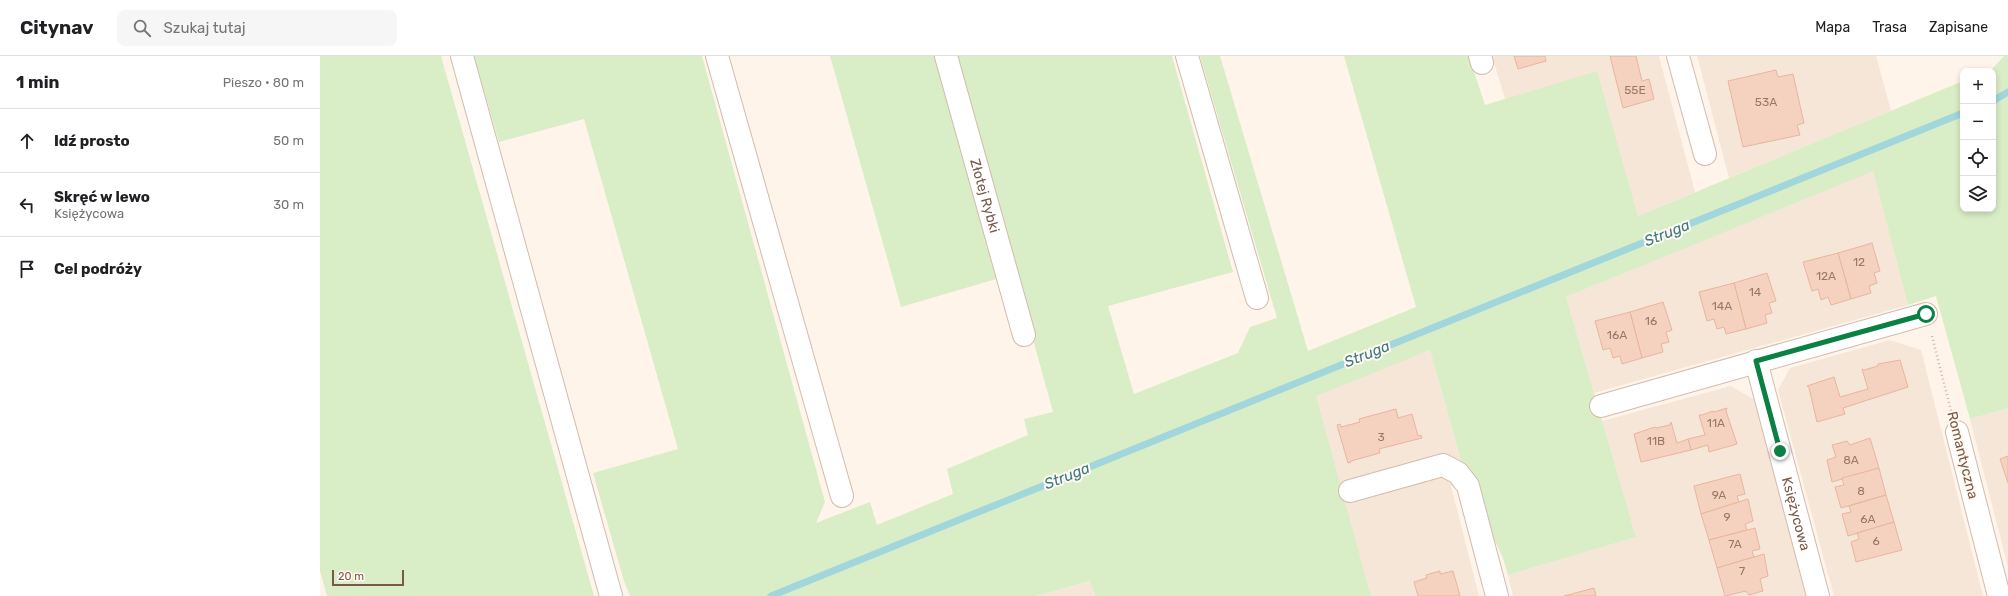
<!DOCTYPE html>
<html lang="pl">
<meta charset="utf-8">
<style>
:root{--surface:#fff;--page:#f6f6f6;--text:#202124;--muted:#757577;--line:#e0e0e0}
body{margin:0;font-family:Rubik,sans-serif;background:var(--page);color:var(--text)}
.controls{position:absolute;right:12px;top:12px;display:grid;overflow:hidden;border-radius:8px;box-shadow:0 2px 6px #0003}
.controls button{width:36px;height:36px;display:grid;place-items:center;padding:0;border:0;border-bottom:1px solid var(--line);background:var(--surface);color:var(--text);font:20px sans-serif}
.scale{position:absolute;left:12px;bottom:10px;width:72px;box-sizing:border-box;padding-left:4px;border:2px solid #7b584a;border-top:0;font-size:11px;line-height:14px;white-space:nowrap;color:#7b584a;-webkit-text-stroke:3px #fff9f1;paint-order:stroke}
.stop{position:absolute;width:12px;height:12px;margin:-9px;border:3px solid #0b8043;border-radius:50%;background:#fff}
.stop.end{background:#0b8043;border-color:#fff;box-shadow:0 1px 4px #0008}
.list{margin:0;padding:0;list-style:none}
h2{display:flex;justify-content:space-between;align-items:center;height:52px;margin:0;padding:0 16px;font-size:17px}
h2 small{font-size:13px;font-weight:400;color:var(--muted)}
.list li{display:grid;grid-template-columns:26px 1fr auto;gap:12px;align-items:center;box-sizing:border-box;height:64px;padding:0 16px;border-top:1px solid var(--line)}
.list b{display:block;font-size:15px;white-space:nowrap}
.list p{margin:0;font-size:13px;white-space:nowrap;color:var(--muted)}
.list em{font-size:13px;font-style:normal;color:var(--muted)}
.icon{flex:none;width:22px;height:22px;fill:none;stroke:currentColor;stroke-width:2;stroke-linecap:round;stroke-linejoin:round}
.map{position:relative;flex:none;width:1688px;height:540px;overflow:hidden}
header{display:flex;align-items:center;gap:24px;box-sizing:border-box;height:56px;padding:0 20px;background:var(--surface);border-bottom:1px solid var(--line)}
header strong{font-size:19px}
nav{display:flex;gap:22px;margin-inline-start:auto;font-size:14px}
.search{width:280px;height:36px;background:var(--page);display:flex;align-items:center;gap:10px;box-sizing:border-box;padding:0 14px;border-radius:8px;color:var(--muted);font-size:15px}
main{display:flex}
aside{flex:1;background:var(--surface)}
.map>svg:first-child{display:block}
.residential{fill:#f6e6d7}
.green{fill:#d9edc6}
.lines{fill:none;stroke-linecap:round;stroke-linejoin:round}
.stream{stroke:#a1d7dc;stroke-width:7}
.building{fill:#f5d1bf;stroke:#e9b59e}
.minor-casing{stroke:#d2bbad;stroke-width:24}
.path{stroke:#dbb4a1;stroke-width:2.5;stroke-dasharray:1 3;stroke-linecap:butt}
.minor{stroke:#fff;stroke-width:22}
.route{stroke:#0b8043;stroke-width:5}
.labels{text-anchor:middle;stroke-width:4;stroke-linejoin:round;paint-order:stroke}
.number-label{font-size:12px;fill:#9a7667}
.street-label{font-size:14px;fill:#7b584a;stroke:#fff9f1}
.water-label{font-size:15px;font-style:italic;fill:#3c7a81;stroke:#fff9f1}
</style>
<header>
<strong>Citynav</strong>
<div class="search"><svg class="icon" aria-label="search" viewBox="0 0 24 24"><circle cx="10" cy="10" r="6"/><path d="M15 15l6 6"/></svg>Szukaj tutaj</div>
<nav><a>Mapa</a><a>Trasa</a><a>Zapisane</a></nav>
</header>
<main>
<aside>
<h2>1 min<small>Pieszo · 80 m</small></h2>
<ul class="list">
<li><svg class="icon" aria-label="ahead" viewBox="0 0 24 24"><path d="M12 20V5M6 11l6-6 6 6"/></svg><div><b>Idź prosto</b></div><em>50 m</em></li>
<li><svg class="icon" aria-label="left" viewBox="0 0 24 24"><path d="M17 20v-9H6M10 6l-5 5 5 5"/></svg><div><b>Skręć w lewo</b><p>Księżycowa</p></div><em>30 m</em></li>
<li><svg class="icon" aria-label="arrive" viewBox="0 0 24 24"><path d="M6 21V4h12l-3 4 3 4H6"/></svg><div><b>Cel podróży</b></div></li>
</ul>
</aside>
<div class="map">
<svg width="1688" height="540" viewBox="0 0 1688 540">
<rect width="100%" height="100%" fill="#fef4ea"/>
<g class="residential">
<path d="M1172,0H1339L1375,136L1318,160L1277,16L1185,43Z"/>
<path d="M1377,0H1556L1571,55L1409,122Z"/>
<path d="M1553,114L1588,249L1274,337L1246,241Z"/>
<path d="M1570,284L1601,294L1663,540H1514L1458,334L1470,312Z"/>
<path d="M1110,294L1147,425L1131,430L1159,540H1051L995,339Z"/>
<path d="M1411,330L1435,344L1486,540H1193L1188,519L1316,481L1282,365Z"/>
<path d="M1688,352V511L1650,363Z"/>
<path d="M771,525L774,540H716Z"/>
</g>
<g class="green">
<path d="M0,0H121L274,540H7L0,515Z"/>
<path d="M154,0H382L505,446L496,467L550,446L557,469L633,438L627,413L708,379L704,363L733,356L635,0H852L913,216L788,250L814,338L918,297L930,271L957,262L880,0H900L988,295L1096,251L1024,0H1149L1165,49L1277,15L1318,160L1643,25V153H1673V15H1666L1672,13L1684,0H1688V352L1650,363L1616,240L1588,249L1553,115L1246,241L1316,481L1188,519L1183,502L1147,425L1110,294L996,340L1051,540H775L770,525L716,540H310L304,525L273,417L358,393L264,63L179,86Z"/>
<path d="M510,0H615L676,223L581,251Z"/>
</g>
<g class="lines">
<g class="stream">
<path d="M1673,45L1688,36"/>
<path d="M451,540L1643,57"/>
</g>
</g>
<g class="building">
<path d="M1194,0H1225L1226,5L1198,13Z"/>
<path d="M1290,0H1316L1322,25L1329,23L1334,43L1303,52Z"/>
<path d="M1456,14L1458,21L1473,18L1484,67L1477,69L1480,79L1423,91L1408,25Z"/>
<path d="M1552,187L1560,215L1554,217L1557,227L1549,230L1551,237L1531,243L1518,197Z"/>
<path d="M1518,197L1531,243L1511,249L1508,241L1501,244L1498,233L1492,235L1483,206Z"/>
<path d="M1447,217L1456,245L1449,247L1452,257L1445,259L1447,267L1426,273L1414,227Z"/>
<path d="M1414,227L1426,273L1406,278L1404,271L1397,273L1394,263L1387,265L1379,236Z"/>
<path d="M1343,246L1352,274L1346,276L1349,286L1341,288L1343,296L1322,302L1310,256Z"/>
<path d="M1310,256L1322,302L1302,308L1300,300L1293,302L1290,292L1283,294L1275,265Z"/>
<path d="M1580,304L1588,331L1523,352L1525,358L1497,366L1489,332L1487,330L1514,321L1520,341L1548,333L1542,313L1544,314L1558,310V308Z"/>
<path d="M1407,352L1406,355L1417,388L1389,396L1388,389L1371,394L1368,383L1385,379L1379,359H1382L1393,355L1394,356Z"/>
<path d="M1076,353L1078,362L1092,358L1098,380L1101,379L1102,382L1059,393L1060,397L1031,405V406L1028,407L1017,369L1020,368L1021,371L1040,366L1039,363Z"/>
<path d="M1351,366L1357,387L1368,383L1371,394L1321,406L1314,378L1335,371L1336,372L1350,369Z"/>
<path d="M1550,382L1559,412L1512,426L1507,404L1516,401L1512,389L1527,385L1530,389Z"/>
<path d="M1688,400V427L1680,403Z"/>
<path d="M1559,412L1566,439L1521,452L1515,431L1524,429L1522,422Z"/>
<path d="M1420,418L1425,438L1417,440L1419,446L1381,458L1374,430Z"/>
<path d="M1566,439L1574,466L1528,480L1522,458L1531,456L1529,450Z"/>
<path d="M1428,443L1433,465L1425,468L1427,474L1389,484L1381,458Z"/>
<path d="M1574,466L1582,494L1536,506L1531,486L1539,483L1537,477Z"/>
<path d="M1435,472L1440,493L1432,495L1434,501L1397,512L1389,484Z"/>
<path d="M1444,498L1448,520L1440,523L1443,535L1429,539L1426,535L1405,540L1397,512Z"/>
<path d="M1120,515V518L1133,515L1140,540H1098L1094,526L1107,522L1106,519Z"/>
<path d="M1274,532L1276,540H1244Z"/>
</g>
<g class="lines">
<g class="minor-casing">
<g id="minor">
<path d="M142,0L291,540"/>
<path d="M397,0L522,440"/>
<path id="s1" d="M626,0L704,279"/>
<path d="M867,0L937,242"/>
<path d="M1160,0L1162,7"/>
<path d="M1358,0L1385,98"/>
<path id="s2" d="M1436,305L1498,540"/>
<path d="M1281,350L1606,258"/>
<path d="M1637,376L1679,540"/>
<path d="M1030,435L1123,409L1138,417L1148,430L1177,540"/>
</g>
</g>
<path class="path" d="M1612,280L1631,355"/>
<use href="#minor" class="minor"/>
</g>
<g class="lines">
<path class="route" d="M1460,395L1436,305L1606,258"/>
</g>
<g class="labels">
<g class="number-label">
<text x="1315" y="38">55E</text>
<text x="1446" y="50">53A</text>
<text x="1539" y="210">12</text>
<text x="1506" y="224">12A</text>
<text x="1435" y="240">14</text>
<text x="1402" y="254">14A</text>
<text x="1331" y="269">16</text>
<text x="1297" y="283">16A</text>
<text x="1396" y="371">11A</text>
<text x="1061" y="385">3</text>
<text x="1336" y="389">11B</text>
<text x="1531" y="408">8A</text>
<text x="1541" y="439">8</text>
<text x="1399" y="443">9A</text>
<text x="1407" y="465">9</text>
<text x="1548" y="467">6A</text>
<text x="1556" y="489">6</text>
<text x="1415" y="492">7A</text>
<text x="1422" y="519">7</text>
</g>
<g class="street-label">
<text dy="5" stroke="none"><textPath href="#s1" startOffset="145">Złotej Rybki</textPath></text>
<text transform="translate(1643 399) rotate(76)" y="5">Romantyczna</text>
<text dy="5" stroke="none"><textPath href="#s2" startOffset="158">Księżycowa</textPath></text>
</g>
<g class="water-label">
<text transform="translate(1347 177) rotate(-22)" y="5">Struga</text>
<text transform="translate(1047 298) rotate(-22)" y="5">Struga</text>
<text transform="translate(747 420) rotate(-22)" y="5">Struga</text>
</g>
</g>
</svg>
<div class="controls">
<button>+</button>
<button>−</button>
<button><svg class="icon" aria-label="locate" viewBox="0 0 24 24"><circle cx="12" cy="12" r="6"/><path d="M12 2v4M12 18v4M2 12h4M18 12h4"/></svg></button>
<button><svg class="icon" aria-label="layers" viewBox="0 0 24 24"><path d="M12 4l9 5-9 5-9-5zM3 14l9 5 9-5"/></svg></button>
</div>
<div class="scale">20 m</div>
<div class="stop" style="left:1606px;top:258px"></div>
<div class="stop end" style="left:1460px;top:395px"></div>
</div>
</main>
